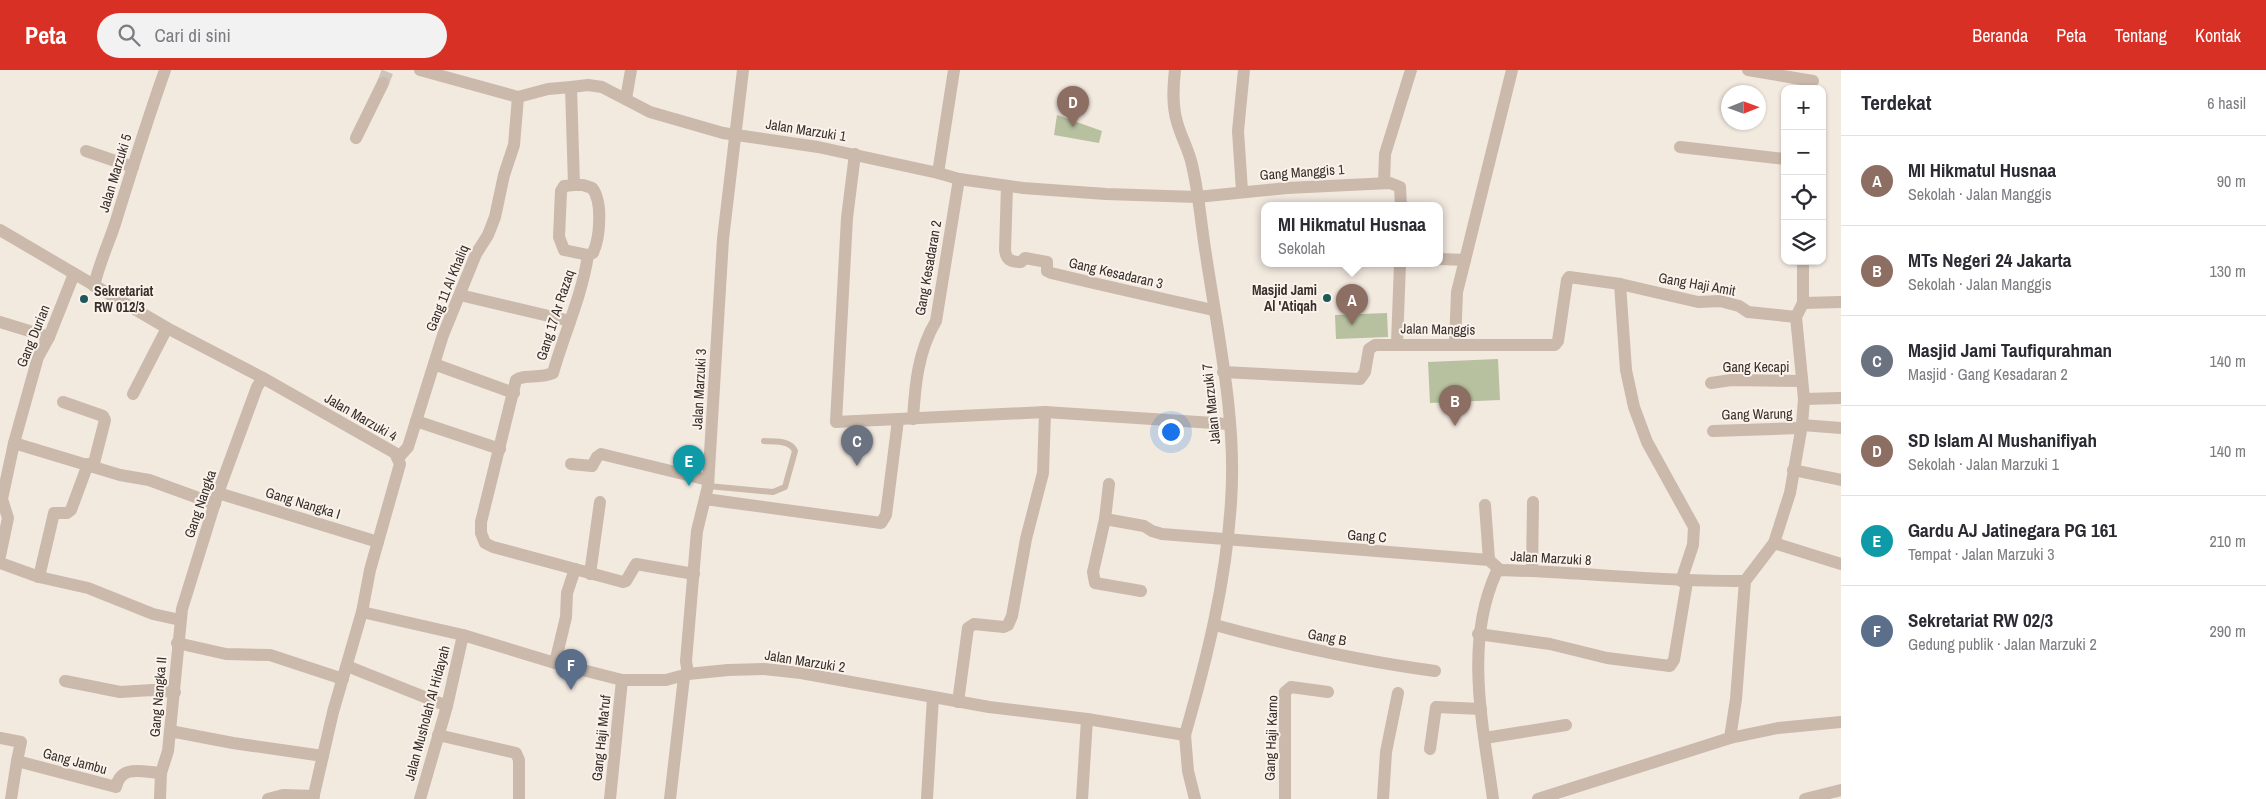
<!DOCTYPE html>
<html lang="id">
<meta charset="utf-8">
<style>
:root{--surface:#fff;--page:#f2f2f3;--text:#2b2b33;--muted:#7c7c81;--line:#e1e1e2;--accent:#d93025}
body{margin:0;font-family:"Archivo Narrow",sans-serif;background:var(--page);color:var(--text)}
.controls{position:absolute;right:15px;top:15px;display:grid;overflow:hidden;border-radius:10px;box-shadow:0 1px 4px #0004}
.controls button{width:45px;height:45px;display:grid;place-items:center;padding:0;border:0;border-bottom:1px solid var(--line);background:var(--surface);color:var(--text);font:25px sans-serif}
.compass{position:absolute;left:1721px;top:15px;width:45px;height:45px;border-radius:50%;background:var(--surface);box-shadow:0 1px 4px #0004;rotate:89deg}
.you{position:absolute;left:1170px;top:361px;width:18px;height:18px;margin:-12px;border:4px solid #fff;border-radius:50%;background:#1a73e8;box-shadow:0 0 0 8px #1a73e833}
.badge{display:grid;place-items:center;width:32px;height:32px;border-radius:50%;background:var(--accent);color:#fff;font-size:16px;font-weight:700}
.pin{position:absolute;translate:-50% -41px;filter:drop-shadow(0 1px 2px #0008)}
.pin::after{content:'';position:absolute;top:26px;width:18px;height:15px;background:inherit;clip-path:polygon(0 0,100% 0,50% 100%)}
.popup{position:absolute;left:1261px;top:132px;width:182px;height:65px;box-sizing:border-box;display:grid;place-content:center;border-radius:10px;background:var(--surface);filter:drop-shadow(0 1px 4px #0005);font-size:16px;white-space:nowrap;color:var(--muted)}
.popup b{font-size:19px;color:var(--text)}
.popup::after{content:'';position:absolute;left:50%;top:100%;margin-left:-10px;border:10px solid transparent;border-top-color:var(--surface)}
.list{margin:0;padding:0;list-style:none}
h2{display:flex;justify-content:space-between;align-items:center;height:65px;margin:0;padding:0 20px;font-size:21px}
h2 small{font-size:16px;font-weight:400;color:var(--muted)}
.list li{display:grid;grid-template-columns:32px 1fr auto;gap:15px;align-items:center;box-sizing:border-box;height:90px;padding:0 20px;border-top:1px solid var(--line)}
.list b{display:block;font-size:19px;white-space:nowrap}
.list p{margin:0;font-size:16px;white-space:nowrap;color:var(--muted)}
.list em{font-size:16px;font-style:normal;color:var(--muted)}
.icon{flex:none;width:28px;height:28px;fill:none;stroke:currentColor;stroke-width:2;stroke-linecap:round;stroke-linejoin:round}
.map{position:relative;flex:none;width:1841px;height:729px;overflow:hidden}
header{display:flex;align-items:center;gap:30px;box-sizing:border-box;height:70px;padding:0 25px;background:var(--accent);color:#fff}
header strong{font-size:24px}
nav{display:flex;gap:28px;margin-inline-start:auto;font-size:18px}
.search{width:350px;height:45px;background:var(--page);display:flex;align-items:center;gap:12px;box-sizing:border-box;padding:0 18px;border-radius:28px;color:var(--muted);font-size:19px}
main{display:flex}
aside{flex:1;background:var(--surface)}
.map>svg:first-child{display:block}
.green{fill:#b7c19f}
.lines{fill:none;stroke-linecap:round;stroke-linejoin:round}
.street-tunnel{stroke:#cdc4bb;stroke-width:12;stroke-dasharray:12 6;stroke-linecap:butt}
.lane{stroke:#cbb9ab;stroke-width:6}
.street{stroke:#cbb9ab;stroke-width:12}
.poi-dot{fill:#205759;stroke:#faf3ec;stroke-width:2}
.labels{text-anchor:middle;stroke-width:4;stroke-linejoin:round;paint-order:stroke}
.street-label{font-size:14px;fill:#392e2a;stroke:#faf3ec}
.poi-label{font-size:14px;font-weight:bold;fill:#392e2a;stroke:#faf3ec;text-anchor:end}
</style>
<header>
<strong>Peta</strong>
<div class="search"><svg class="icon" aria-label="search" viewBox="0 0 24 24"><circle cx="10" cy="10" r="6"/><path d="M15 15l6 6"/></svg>Cari di sini</div>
<nav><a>Beranda</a><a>Peta</a><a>Tentang</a><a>Kontak</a></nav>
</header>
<main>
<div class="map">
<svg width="1841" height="729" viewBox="0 0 1841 729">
<rect width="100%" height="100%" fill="#f2e9df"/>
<g class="green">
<path d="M1057,45L1102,61L1099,73L1054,65Z"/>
<path d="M1387,243L1388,267L1336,269L1335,245Z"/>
<path d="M1498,289L1500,330L1430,333L1428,292Z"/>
</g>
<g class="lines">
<path class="street-tunnel" d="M383,13L388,0"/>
<path class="lane" d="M708,416L773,422L785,417L795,381C790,370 775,372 764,371"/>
<g class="street">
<path d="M420,0L518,27L548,19L571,17L588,15L602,17L650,42L723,63L818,77L938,103L959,109L1023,118L1106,124L1197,127L1287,118L1390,113L1400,117L1401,136"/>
<path d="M1175,0C1173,18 1172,35 1177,52C1181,67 1189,80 1192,95C1199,124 1201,155 1206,185C1218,266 1237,350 1231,432C1226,513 1207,588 1185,665"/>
<path d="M1748,0L1813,11"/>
<path d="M571,17L574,115L564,116L561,121L559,167L564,180L588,185C582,226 564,264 553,303C540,309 524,304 516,310L481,452V463L485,473L493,477L623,512L626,511L636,494L694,504"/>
<path d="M626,29L631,0"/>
<path d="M356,68L383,13"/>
<path d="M1680,77L1785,89"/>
<path d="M86,81L133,97"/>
<path d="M855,84L847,148L836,352L1045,342L1229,354"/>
<path d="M938,103L954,0"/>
<path d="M1384,113L1385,84L1411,0"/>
<path d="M574,115H583L592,118C603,131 600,168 593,183L588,185"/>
<path d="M1007,116L1005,180C1006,190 1011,192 1021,192L1025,188L1047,192V201L1051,203C1105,216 1159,228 1213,240"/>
<path d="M1242,121L1238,61L1244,0"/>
<path d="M0,160L167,258L263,308L395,383L400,394L370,500L362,542L333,642L313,729"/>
<path d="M1440,189L1465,190L1512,0"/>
<path d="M1620,214L1626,300L1634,337L1647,372L1694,457L1693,475L1681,511"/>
<path d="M94,216C99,194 108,175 115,154C131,102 147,51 165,0"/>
<path d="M460,225L570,251"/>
<path d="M1803,233L1841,232"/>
<path d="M0,252L49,267"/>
<path d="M1397,273L1400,194"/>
<path d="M1455,274L1457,222L1465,190"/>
<path d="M434,294L514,323"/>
<path d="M1223,302L1360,309L1365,302L1369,279L1375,275H1555L1558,271L1567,210L1569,207L1620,214L1698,232L1720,231L1739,236L1748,242L1796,247"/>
<path d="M1711,313L1731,310L1802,311"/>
<path d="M133,324L167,258"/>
<path d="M1804,329L1841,328"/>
<path d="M63,332L103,346L105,350L93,397"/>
<path d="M913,349C915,315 918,281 936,251L959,109"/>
<path d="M416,351L500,379"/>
<path d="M1802,355L1841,358"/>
<path d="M1713,361L1801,358"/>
<path d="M14,373L120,405L149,410L215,434"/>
<path d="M399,387L408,377L443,265L476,184L488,165L495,147L504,105L514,75L518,27"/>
<path d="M571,394L592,396L597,387L601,384L708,410"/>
<path d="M1793,400L1841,410"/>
<path d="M1109,414L1105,449L1093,502L1095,513L1141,521"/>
<path d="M218,423L378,472"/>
<path d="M705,429L881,453L886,445L898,350"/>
<path d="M1485,435L1489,490"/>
<path d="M1105,449L1144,456L1152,461L1162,464L1489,490L1500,500"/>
<path d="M1774,473L1841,494"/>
<path d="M0,486L8,448L2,429L14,373L38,287L49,267L74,204"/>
<path d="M0,493L39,507L88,518L153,544L180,550"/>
<path d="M1532,501L1533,432"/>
<path d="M590,504L600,432"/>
<path d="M39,507L54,443H67L71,440L88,394"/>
<path d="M362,542L463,565L555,593L622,610H666L688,604L728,600L764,599L801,603L989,637L1087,649L1185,665L1188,701L1195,729"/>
<path d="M1215,555C1288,575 1360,591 1435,601"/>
<path d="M1478,564L1550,574L1607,588L1670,596L1674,590L1687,512"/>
<path d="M177,573L226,584L270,585L343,609"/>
<path d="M555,593L566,547L567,523L575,499"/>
<path d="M347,596L447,636"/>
<path d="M688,604L686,591L697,461L708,416L723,169L743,0"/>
<path d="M65,611L120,622L152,620L175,622"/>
<path d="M958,632L968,558L974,554L1004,557L1008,555L1012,546L1026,469L1043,403L1045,342"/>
<path d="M170,661L233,673L323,686"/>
<path d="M438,665L516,683L519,690V729"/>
<path d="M0,668L21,672L17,691L116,717C121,694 143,702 161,703L160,729"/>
<path d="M1485,668L1566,655"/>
<path d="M1730,668L1736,629L1745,511L1774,473L1790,423L1802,355L1804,329L1796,247L1803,233V191"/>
<path d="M1430,679L1436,637L1481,639"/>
<path d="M161,703L168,681L182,539L218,423L257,317L263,308"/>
<path d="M927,728L933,627"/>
<path d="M11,729L17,691"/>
<path d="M268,729L283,725L314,726"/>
<path d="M420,729L447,636L463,565"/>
<path d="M610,729L622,610"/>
<path d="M670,729L684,607"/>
<path d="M1082,729L1087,649"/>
<path d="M1285,729V622L1291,617L1328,622"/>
<path d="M1383,729L1386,682L1398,623"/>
<path d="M1493,729C1483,655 1464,574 1496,503L1500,500C1582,502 1663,512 1745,511"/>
<path d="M1538,729L1730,668L1778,658L1841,652"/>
<path d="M1805,729L1841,720"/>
</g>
</g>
<g class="poi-dot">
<circle cx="1327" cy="228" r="5"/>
<circle cx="84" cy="229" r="5"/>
</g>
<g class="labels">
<g class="street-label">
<text transform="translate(806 60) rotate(9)" y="5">Jalan Marzuki 1</text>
<text transform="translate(1302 102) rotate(-4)" y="5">Gang Manggis 1</text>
<text transform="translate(115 103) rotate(-73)" y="5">Jalan Marzuki 5</text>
<text transform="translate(928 198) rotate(-80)" y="5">Gang Kesadaran 2</text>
<text transform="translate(1116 203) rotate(13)" y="5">Gang Kesadaran 3</text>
<text transform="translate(1697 214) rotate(10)" y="5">Gang Haji Amit</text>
<text transform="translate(447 218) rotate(-68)" y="5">Gang 11 Al Khaliq</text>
<text transform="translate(555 245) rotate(-72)" y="5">Gang 17 Ar Razaq</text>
<text transform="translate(1438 259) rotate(1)" y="5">Jalan Manggis</text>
<text transform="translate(33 266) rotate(-68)" y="5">Gang Durian</text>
<text x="1756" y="302">Gang Kecapi</text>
<text transform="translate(699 319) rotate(-87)" y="5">Jalan Marzuki 3</text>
<text transform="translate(1211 334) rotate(-96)" y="5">Jalan Marzuki 7</text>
<text transform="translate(1757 344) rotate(-1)" y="5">Gang Warung</text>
<text transform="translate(361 347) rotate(30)" y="5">Jalan Marzuki 4</text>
<text transform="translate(303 433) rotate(17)" y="5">Gang Nangka I</text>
<text transform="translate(200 434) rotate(-71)" y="5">Gang Nangka</text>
<text transform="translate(1367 466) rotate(4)" y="5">Gang C</text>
<text transform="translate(1551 488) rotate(3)" y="5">Jalan Marzuki 8</text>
<text transform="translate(1327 567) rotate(11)" y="5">Gang B</text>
<text transform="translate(805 591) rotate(9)" y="5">Jalan Marzuki 2</text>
<text transform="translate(158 627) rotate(-85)" y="5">Gang Nangka II</text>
<text transform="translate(427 643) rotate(-75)" y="5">Jalan Musholah Al Hidayah</text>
<text transform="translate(601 668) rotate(-84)" y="5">Gang Haji Ma'ruf</text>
<text transform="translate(1271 668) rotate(-88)" y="5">Gang Haji Karno</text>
<text transform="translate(75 691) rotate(15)" y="5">Gang Jambu</text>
</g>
<g class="poi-label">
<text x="1317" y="225">Masjid Jami<tspan x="1317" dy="16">Al 'Atiqah</tspan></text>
<text x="94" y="226" text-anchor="start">Sekretariat<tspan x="94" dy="16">RW 012/3</tspan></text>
</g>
</g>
</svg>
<div class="controls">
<button>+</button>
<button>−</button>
<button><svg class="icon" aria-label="locate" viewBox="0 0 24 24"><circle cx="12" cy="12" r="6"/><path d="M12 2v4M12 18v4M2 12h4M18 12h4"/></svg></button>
<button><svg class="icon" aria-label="layers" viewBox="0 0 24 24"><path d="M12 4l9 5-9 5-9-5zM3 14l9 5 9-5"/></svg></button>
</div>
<svg class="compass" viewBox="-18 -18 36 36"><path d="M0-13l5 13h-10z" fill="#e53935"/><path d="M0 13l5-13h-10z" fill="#7c7c81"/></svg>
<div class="you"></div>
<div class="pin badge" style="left:1352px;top:255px;background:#8d6e63">A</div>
<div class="popup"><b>MI Hikmatul Husnaa</b>Sekolah</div>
<div class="pin badge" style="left:1455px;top:356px;background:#8d6e63">B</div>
<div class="pin badge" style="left:857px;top:396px;background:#6b7280">C</div>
<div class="pin badge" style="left:1073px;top:57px;background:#8d6e63">D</div>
<div class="pin badge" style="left:689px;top:416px;background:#0f9aa8">E</div>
<div class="pin badge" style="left:571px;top:620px;background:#5c6f8a">F</div>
</div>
<aside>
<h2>Terdekat<small>6 hasil</small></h2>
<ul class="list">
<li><span class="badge" style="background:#8d6e63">A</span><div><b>MI Hikmatul Husnaa</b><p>Sekolah · Jalan Manggis</p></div><em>90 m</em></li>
<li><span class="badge" style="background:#8d6e63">B</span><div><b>MTs Negeri 24 Jakarta</b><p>Sekolah · Jalan Manggis</p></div><em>130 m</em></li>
<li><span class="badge" style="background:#6b7280">C</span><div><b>Masjid Jami Taufiqurahman</b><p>Masjid · Gang Kesadaran 2</p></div><em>140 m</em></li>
<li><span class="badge" style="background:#8d6e63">D</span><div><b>SD Islam Al Mushanifiyah</b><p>Sekolah · Jalan Marzuki 1</p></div><em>140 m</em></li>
<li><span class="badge" style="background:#0f9aa8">E</span><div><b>Gardu AJ Jatinegara PG 161</b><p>Tempat · Jalan Marzuki 3</p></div><em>210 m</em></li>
<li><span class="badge" style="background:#5c6f8a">F</span><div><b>Sekretariat RW 02/3</b><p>Gedung publik · Jalan Marzuki 2</p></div><em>290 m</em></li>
</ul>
</aside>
</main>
